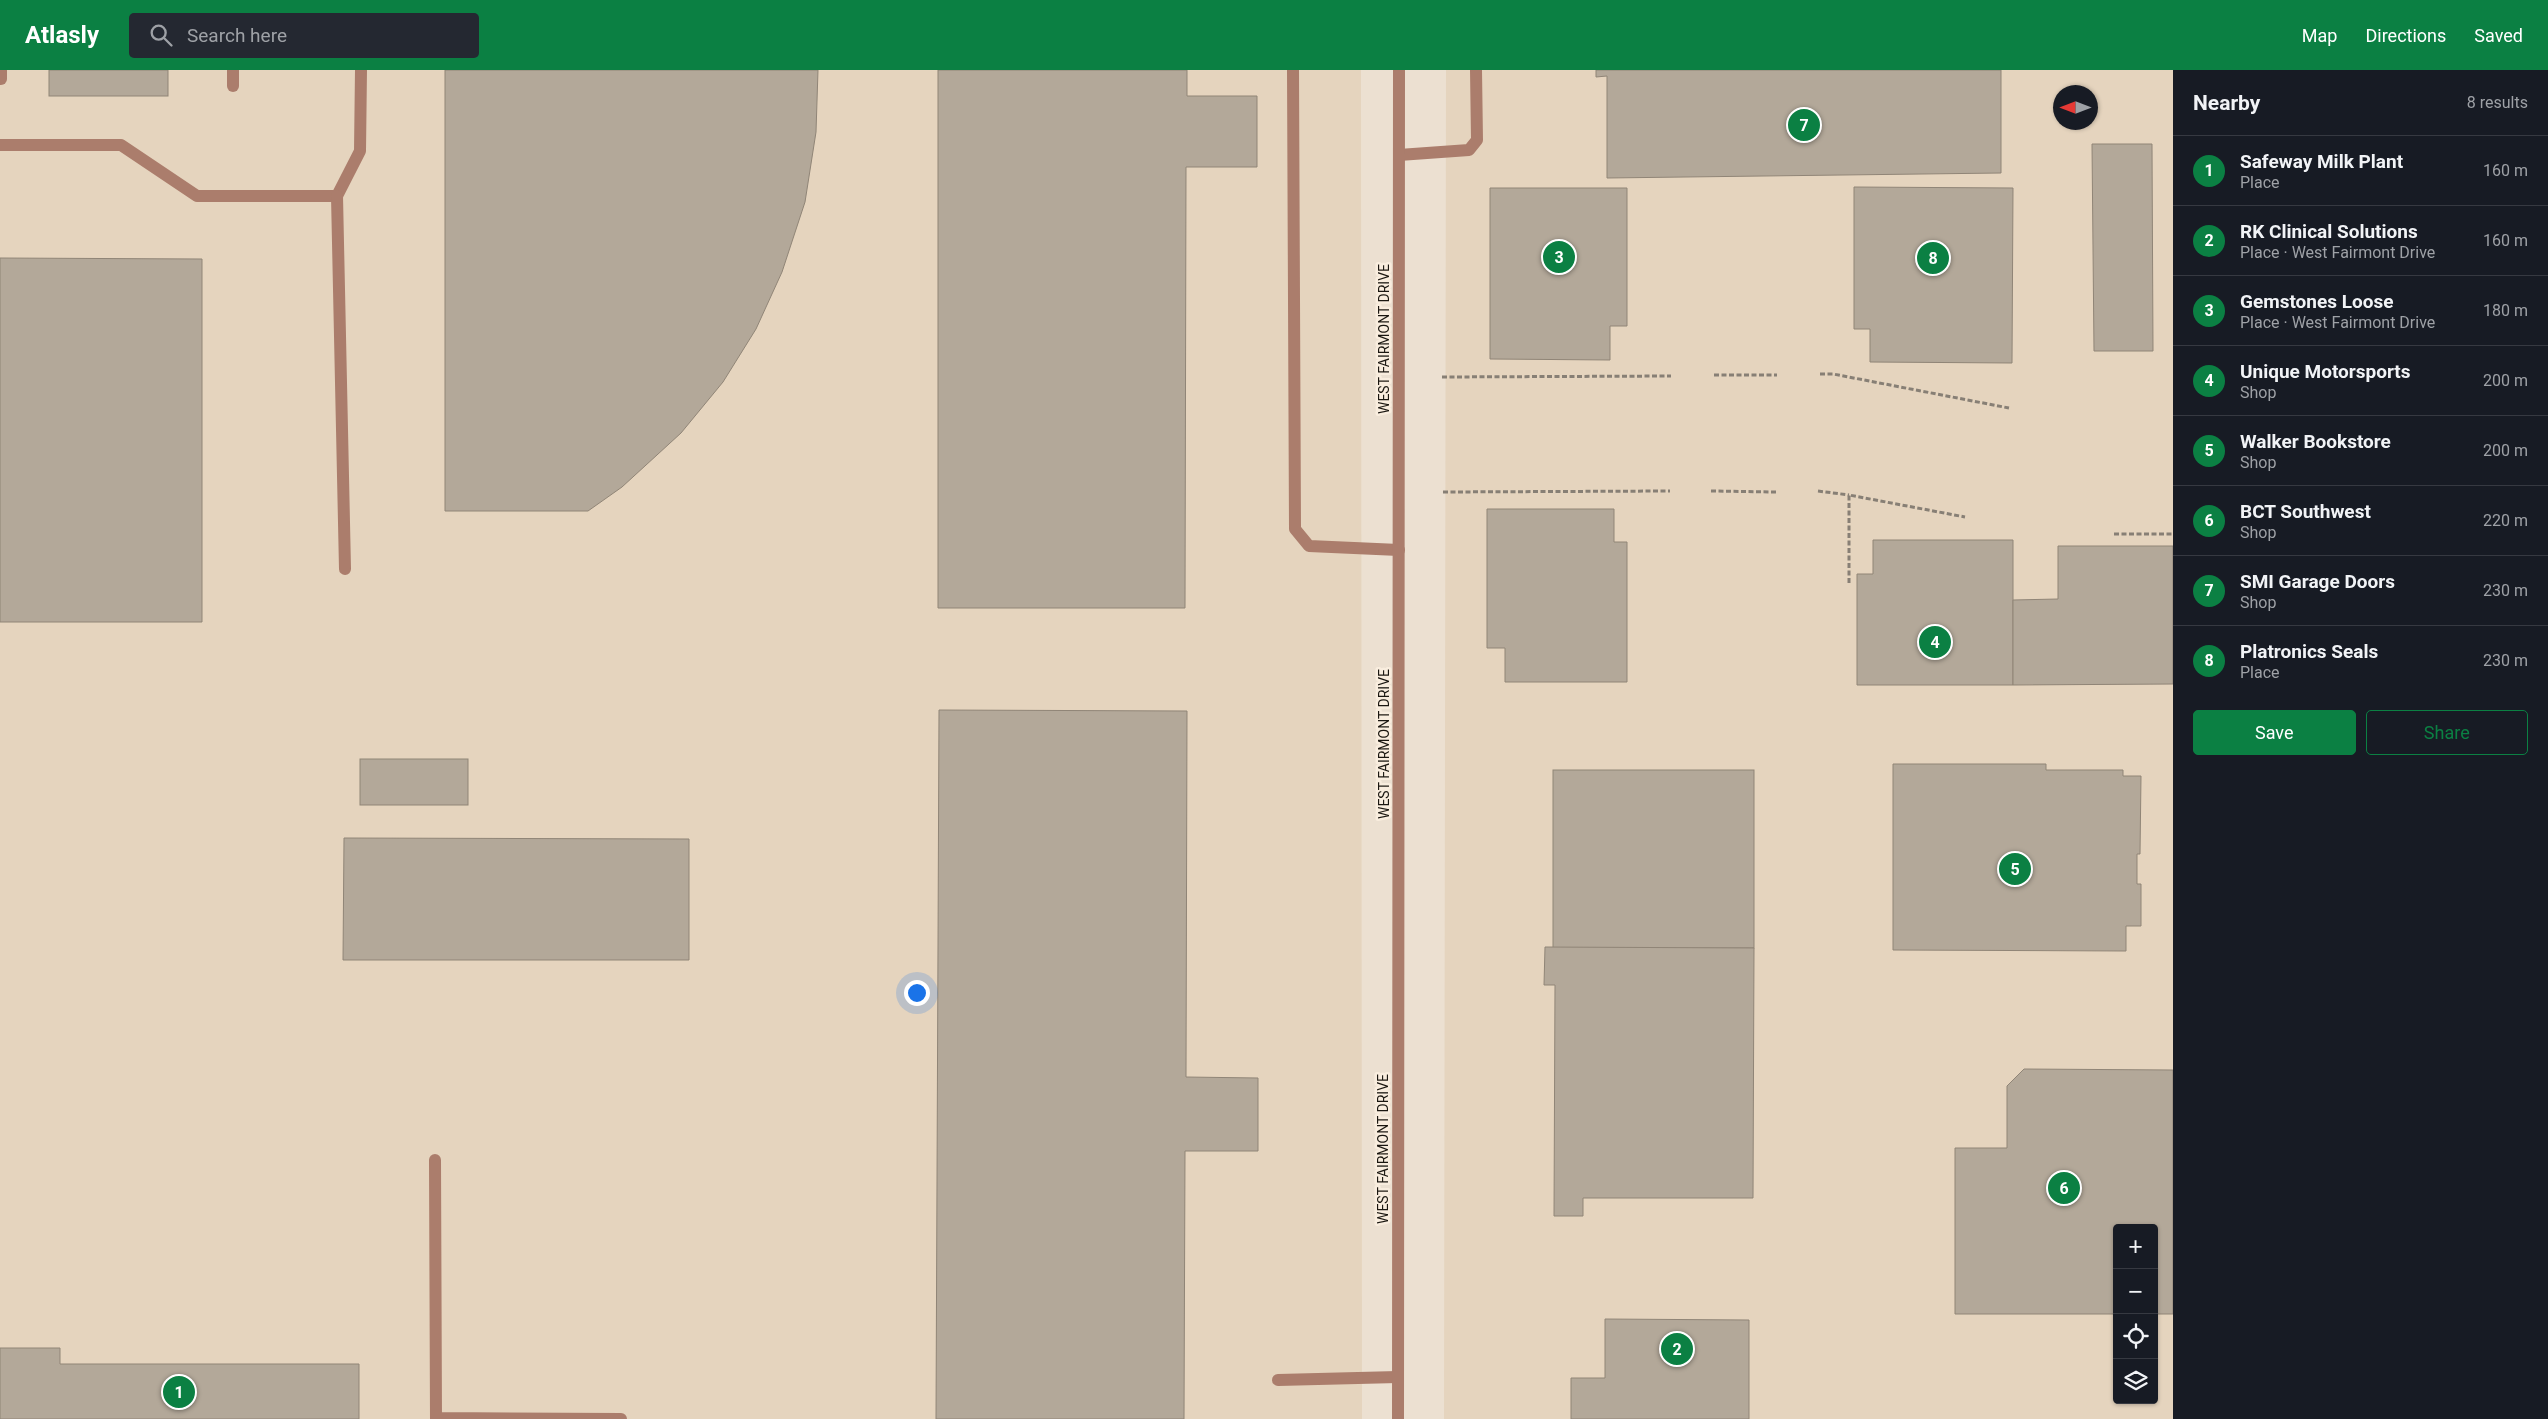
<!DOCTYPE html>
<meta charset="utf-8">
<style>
:root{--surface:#171b24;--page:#242831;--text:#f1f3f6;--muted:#9ea1a6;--line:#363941;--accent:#0b8043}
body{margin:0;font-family:Roboto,sans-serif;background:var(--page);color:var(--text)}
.controls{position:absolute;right:15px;bottom:15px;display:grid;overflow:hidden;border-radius:5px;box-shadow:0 1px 4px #0004}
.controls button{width:45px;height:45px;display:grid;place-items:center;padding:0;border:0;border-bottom:1px solid var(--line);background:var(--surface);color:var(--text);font:25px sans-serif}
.compass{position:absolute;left:2053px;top:15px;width:45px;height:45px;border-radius:50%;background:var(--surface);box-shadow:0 1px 4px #0004;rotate:270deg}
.you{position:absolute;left:916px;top:922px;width:18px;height:18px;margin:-12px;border:4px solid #fff;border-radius:50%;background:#1a73e8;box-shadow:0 0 0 8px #1a73e833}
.badge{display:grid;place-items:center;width:32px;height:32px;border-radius:50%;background:var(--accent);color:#fff;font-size:16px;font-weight:700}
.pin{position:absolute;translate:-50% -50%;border:2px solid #fff;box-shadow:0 1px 5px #0006}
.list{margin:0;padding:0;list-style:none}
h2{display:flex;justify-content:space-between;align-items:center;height:65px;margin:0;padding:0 20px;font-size:21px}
h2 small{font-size:16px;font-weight:400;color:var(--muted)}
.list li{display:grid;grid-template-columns:32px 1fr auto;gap:15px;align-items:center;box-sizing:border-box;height:70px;padding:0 20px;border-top:1px solid var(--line)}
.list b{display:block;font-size:19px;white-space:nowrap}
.list p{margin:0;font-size:16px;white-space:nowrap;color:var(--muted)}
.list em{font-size:16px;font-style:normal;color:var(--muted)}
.actions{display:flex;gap:10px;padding:15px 20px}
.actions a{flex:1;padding:11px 0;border:1px solid var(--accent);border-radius:5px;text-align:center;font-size:18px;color:var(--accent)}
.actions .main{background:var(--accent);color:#fff}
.icon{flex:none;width:28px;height:28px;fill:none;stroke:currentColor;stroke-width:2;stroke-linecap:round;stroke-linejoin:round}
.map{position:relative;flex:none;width:2173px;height:1349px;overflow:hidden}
header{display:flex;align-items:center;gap:30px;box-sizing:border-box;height:70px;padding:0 25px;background:var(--accent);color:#fff}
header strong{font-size:24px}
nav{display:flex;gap:28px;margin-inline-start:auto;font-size:18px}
.search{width:350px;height:45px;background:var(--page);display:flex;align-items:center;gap:12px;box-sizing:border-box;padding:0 18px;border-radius:5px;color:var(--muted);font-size:19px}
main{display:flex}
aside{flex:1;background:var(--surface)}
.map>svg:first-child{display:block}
.built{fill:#e5d4be;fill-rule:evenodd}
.building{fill:#b3a899;stroke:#908577}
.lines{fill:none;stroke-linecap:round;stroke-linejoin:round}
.path{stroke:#877f75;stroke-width:3;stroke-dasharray:5 2.5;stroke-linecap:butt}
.minor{stroke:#ab7d6c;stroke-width:12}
.labels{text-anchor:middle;stroke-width:5;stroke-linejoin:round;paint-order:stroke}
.street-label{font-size:14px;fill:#1a1610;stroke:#f9edde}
</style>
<header>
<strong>Atlasly</strong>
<div class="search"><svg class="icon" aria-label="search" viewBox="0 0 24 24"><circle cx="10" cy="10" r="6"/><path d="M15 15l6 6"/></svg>Search here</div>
<nav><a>Map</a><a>Directions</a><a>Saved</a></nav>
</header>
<main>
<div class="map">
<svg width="2173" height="1349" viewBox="0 0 2173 1349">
<rect width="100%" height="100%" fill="#ece0d1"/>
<g class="built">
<path d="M0,0H1361L1362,1349H0Z"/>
<path d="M1446,0H2173V1349H1444ZM2060,22H2090V52H2060ZM2117,1158H2154V1330H2117Z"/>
</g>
<g class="building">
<rect x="49" y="0" width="119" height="26"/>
<path d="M445,0H818L816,62L805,132L782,202L756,259L723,312L681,363L622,417L588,441H445Z"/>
<path d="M938,0H1187V26H1257V97H1186L1185,538H938Z"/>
<path d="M1596,0H2001V103L1607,108V6L1596,7Z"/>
<path d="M2092,74H2152L2153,281H2094Z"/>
<path d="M1854,117L2013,118L2012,293L1870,292V259H1854Z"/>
<path d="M1490,118H1627V256H1610V290L1490,289Z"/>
<path d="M0,188L202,189V552H0Z"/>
<path d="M1487,439H1614V472H1627V612H1505V578H1487Z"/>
<path d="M1873,470H2013V615H1857V504H1873Z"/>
<path d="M2058,476H2173V614L2013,615V530L2058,529Z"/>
<path d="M939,640L1187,641L1186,1007L1258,1008V1081H1185L1184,1349H936Z"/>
<rect x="360" y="689" width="108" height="46"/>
<path d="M1893,694H2046V700H2123V706H2141L2140,784H2137V814H2141V856H2126V881L1893,880Z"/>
<rect x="1553" y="700" width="201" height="178"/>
<path d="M344,768L689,769V890H343Z"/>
<path d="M1545,877L1754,878L1753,1128H1583V1146H1554L1555,915H1544Z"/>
<path d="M2024,999L2173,1000V1244H2154V1158H2117V1244H1955V1078H2007V1016Z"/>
<path d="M1605,1249L1749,1250V1349H1571V1308H1605Z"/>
<path d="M0,1278H60V1294H359V1349H0Z"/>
</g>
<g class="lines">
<g class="path">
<path d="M1820,304H1833L2009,338"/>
<path d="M1714,305H1777"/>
<path d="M1442,307L1671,306"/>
<path d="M1711,421L1776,422"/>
<path d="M1818,421L1849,425"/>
<path d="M1443,422L1670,421"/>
<path d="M2114,464H2173"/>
<path d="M1849,513V425L1965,447"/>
</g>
<g class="minor">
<path d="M1,0V9"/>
<path d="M1293,0L1295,459L1309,476L1399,480"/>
<path d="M233,16V0"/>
<path d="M0,75H121L197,126H337L360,81L361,0"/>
<path d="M1399,85L1469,80L1477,70L1476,0"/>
<path d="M337,126L345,499"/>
<path d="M435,1090L436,1348L621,1349"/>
<path d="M1278,1310L1398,1307"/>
<path d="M1398,1349L1399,0"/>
</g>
</g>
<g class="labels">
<g class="street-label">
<text transform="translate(1384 269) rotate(-90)" y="5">WEST FAIRMONT DRIVE</text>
<text transform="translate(1384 674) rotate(-90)" y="5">WEST FAIRMONT DRIVE</text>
<text transform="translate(1383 1079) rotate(-90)" y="5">WEST FAIRMONT DRIVE</text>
</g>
</g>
</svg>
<div class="controls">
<button>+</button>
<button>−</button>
<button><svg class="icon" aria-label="locate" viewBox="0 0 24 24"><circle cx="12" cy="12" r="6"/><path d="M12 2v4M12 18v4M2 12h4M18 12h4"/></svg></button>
<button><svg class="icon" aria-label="layers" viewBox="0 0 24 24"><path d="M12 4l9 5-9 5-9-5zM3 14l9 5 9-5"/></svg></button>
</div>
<svg class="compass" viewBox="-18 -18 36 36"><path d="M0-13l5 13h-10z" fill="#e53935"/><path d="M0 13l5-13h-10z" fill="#9ea1a6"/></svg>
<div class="you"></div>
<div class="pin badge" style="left:179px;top:1322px">1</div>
<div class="pin badge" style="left:1677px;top:1279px">2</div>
<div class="pin badge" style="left:1559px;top:187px">3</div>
<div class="pin badge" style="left:1935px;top:572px">4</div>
<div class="pin badge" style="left:2015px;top:799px">5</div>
<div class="pin badge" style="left:2064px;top:1118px">6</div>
<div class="pin badge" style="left:1804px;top:55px">7</div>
<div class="pin badge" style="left:1933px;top:188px">8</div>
</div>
<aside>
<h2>Nearby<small>8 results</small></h2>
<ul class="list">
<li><span class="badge">1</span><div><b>Safeway Milk Plant</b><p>Place</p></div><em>160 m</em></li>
<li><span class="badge">2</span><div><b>RK Clinical Solutions</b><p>Place · West Fairmont Drive</p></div><em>160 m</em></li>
<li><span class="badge">3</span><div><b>Gemstones Loose</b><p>Place · West Fairmont Drive</p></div><em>180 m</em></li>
<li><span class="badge">4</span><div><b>Unique Motorsports</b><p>Shop</p></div><em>200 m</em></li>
<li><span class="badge">5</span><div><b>Walker Bookstore</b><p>Shop</p></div><em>200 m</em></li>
<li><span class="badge">6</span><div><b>BCT Southwest</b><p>Shop</p></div><em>220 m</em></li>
<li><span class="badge">7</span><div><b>SMI Garage Doors</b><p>Shop</p></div><em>230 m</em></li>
<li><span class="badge">8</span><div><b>Platronics Seals</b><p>Place</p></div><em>230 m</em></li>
</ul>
<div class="actions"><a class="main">Save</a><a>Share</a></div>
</aside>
</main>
